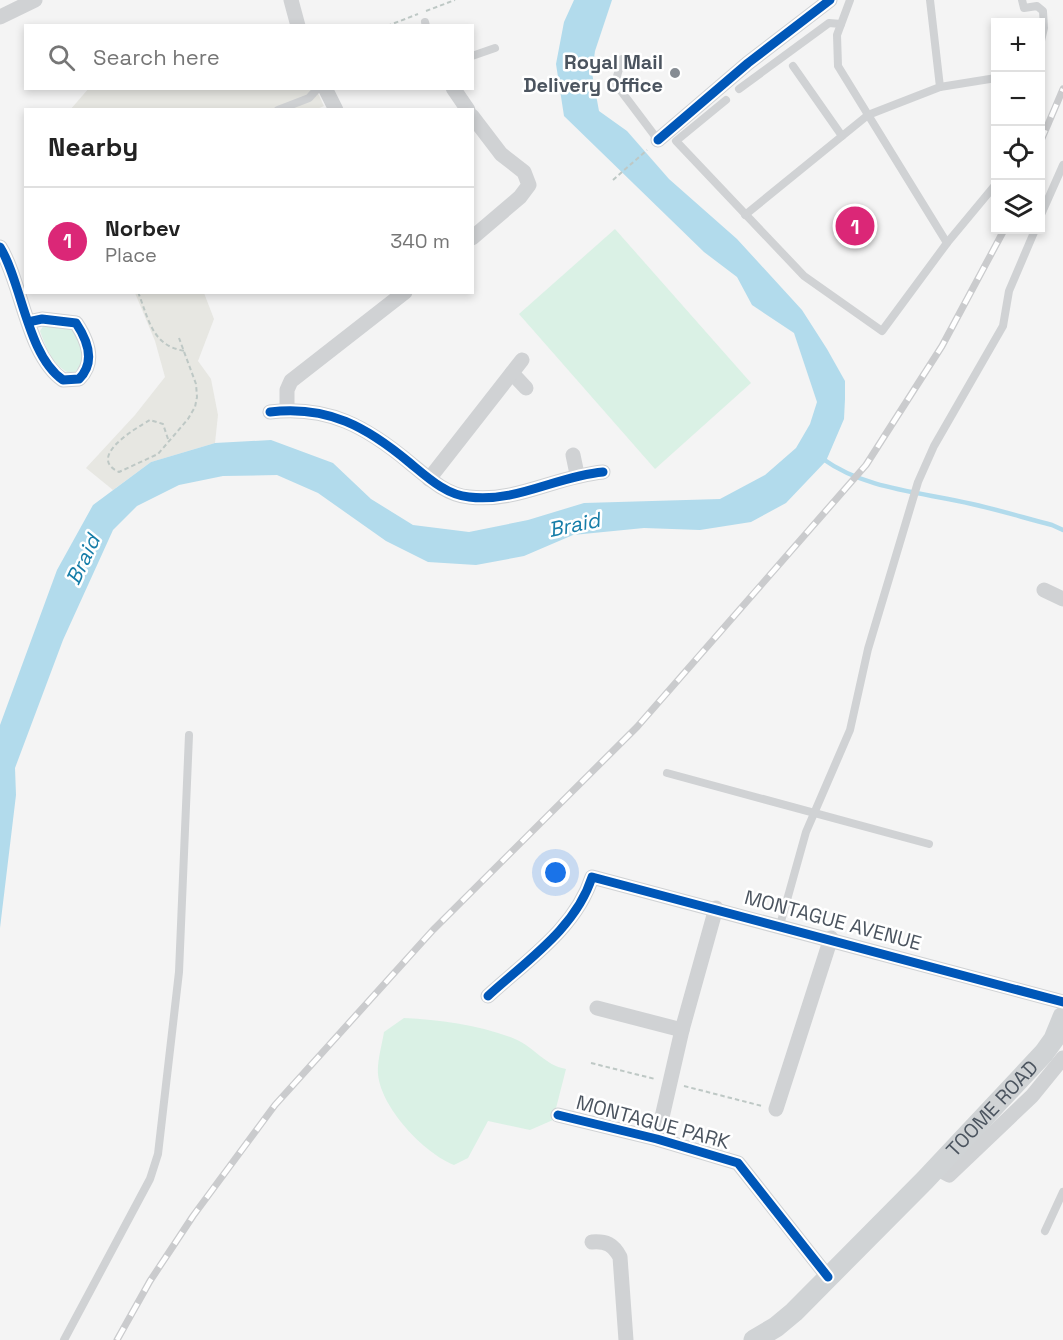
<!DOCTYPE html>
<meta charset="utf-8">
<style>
:root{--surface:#fff;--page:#f6f6f6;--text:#222;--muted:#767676;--line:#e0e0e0;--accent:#db2777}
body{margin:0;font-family:"Space Grotesk",sans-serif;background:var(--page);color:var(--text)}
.controls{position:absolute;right:18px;top:18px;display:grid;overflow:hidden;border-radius:0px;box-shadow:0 3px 9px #0003}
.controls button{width:54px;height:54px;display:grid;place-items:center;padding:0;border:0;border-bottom:2px solid var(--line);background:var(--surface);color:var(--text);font:30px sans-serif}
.you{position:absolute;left:556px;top:873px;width:21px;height:21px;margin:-15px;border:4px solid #fff;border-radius:50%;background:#1a73e8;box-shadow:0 0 0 9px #1a73e833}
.badge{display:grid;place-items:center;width:39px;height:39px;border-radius:50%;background:var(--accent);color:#fff;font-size:20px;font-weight:700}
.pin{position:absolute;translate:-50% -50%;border:3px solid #fff;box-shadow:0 2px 6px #0006}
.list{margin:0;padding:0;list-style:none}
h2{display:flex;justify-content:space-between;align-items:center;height:78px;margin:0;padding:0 24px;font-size:26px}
h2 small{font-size:20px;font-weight:400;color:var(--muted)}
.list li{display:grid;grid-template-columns:39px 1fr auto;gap:18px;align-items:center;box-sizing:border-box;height:108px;padding:0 24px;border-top:2px solid var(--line)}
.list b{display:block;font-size:22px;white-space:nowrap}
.list p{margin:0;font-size:20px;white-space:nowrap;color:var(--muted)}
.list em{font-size:20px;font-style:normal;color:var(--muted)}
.icon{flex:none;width:33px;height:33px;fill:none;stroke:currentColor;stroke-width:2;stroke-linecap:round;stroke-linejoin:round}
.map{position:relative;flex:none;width:1063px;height:1340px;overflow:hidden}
.search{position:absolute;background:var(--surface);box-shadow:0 3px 9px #0003;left:24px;top:24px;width:450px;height:66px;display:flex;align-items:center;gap:15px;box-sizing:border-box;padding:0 21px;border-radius:0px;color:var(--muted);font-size:22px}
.panel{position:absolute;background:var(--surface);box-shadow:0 3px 9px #0003;left:24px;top:108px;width:450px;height:186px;border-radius:0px}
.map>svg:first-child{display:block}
.commercial{fill:#e7e7e2}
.green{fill:#daf1e5}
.water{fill:#b2dbec}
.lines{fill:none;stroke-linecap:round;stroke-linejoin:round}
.stream{stroke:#b2dbec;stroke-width:4.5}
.path{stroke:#bec8c5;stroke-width:2;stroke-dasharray:4.5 3;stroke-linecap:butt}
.lane{stroke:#d0d2d4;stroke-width:8}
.street{stroke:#d0d2d4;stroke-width:15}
.secondary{stroke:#d0d3d5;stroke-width:21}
.rail-casing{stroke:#cacbcd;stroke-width:7}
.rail{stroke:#fff;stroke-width:4.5;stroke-dasharray:14;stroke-linecap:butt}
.cycleway-casing{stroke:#fff;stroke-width:13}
.cycleway{stroke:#0057b8;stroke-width:9}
.poi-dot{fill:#868c93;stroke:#fff;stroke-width:2}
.labels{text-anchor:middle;stroke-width:5;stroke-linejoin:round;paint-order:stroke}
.poi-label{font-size:20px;font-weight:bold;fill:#4b545f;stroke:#fff;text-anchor:end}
.street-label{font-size:20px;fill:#4b545f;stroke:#fff}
.water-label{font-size:21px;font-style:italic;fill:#167da8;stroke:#fff}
</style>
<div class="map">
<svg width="1063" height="1340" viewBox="0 0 1063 1340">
<rect width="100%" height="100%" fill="#f4f4f4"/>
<g class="commercial">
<path d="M89,88L316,89L324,106L315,110H70Z"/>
<path d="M135,293H204L214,319L198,361L211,379L218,415L215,443L151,462L113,490L86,468L135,415L165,377L155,341Z"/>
</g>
<g class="green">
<path d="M615,229L751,383L655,469L519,314Z"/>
<path d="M44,325L64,326L76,332C81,348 88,363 72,374C54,368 46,348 40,331Z"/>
<path d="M404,1018C441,1020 480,1025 515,1039C536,1048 544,1065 566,1069L553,1120L530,1130L488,1121L468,1158L454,1165C424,1153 381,1108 378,1074C377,1061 382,1045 384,1032Z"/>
</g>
<path class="water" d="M574,0H612L595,51L592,73L599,111L627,131L669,179L737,239L802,310L827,349L845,381V399L844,419L826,461L786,503L751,522L700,530L644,528L573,535L524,556L476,565L428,562L386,541L318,493L277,475L223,476L179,485L137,506L113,530L63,640L15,768L16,795L0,928V725L57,570L93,505L151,462L215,443L271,440L333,463L371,499L413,525L469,532L528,520L584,503L720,499L765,475L796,448L810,424L817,402L794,333L752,305L737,277L704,252L564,116L556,64L564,22Z"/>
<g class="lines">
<path class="stream" d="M823,459C866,490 922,492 972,504C999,510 1025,518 1052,525L1063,530"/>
<g class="path">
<path d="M426,11L455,0"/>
<path d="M387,26L418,14"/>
<path d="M613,180L647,150"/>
<path d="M138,292C149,320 152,346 185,351"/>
<path d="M168,439L163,424L150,420C136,428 86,457 119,472L158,454L188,419L195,407L197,397L196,384L179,338"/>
<path d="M591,1063L655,1079"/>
<path d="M684,1086L762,1106"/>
</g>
<g class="lane">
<path d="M1022,0L1024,8L1037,6L1043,11L1044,28L1040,45"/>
<path d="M425,22L426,26"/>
<path d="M472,56L495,48"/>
<path d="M622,59L615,83L658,140"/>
<path d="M793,66L842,136"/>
<path d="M940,87L996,78"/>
<path d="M739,89L829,23L841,24"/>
<path d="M726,100L676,141L804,276L882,331L947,243L838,66L837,35L850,0"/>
<path d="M278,110L309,98L318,88"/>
<path d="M745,215L868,115L940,87L930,0"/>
<path d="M1040,217L1063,165"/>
<path d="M947,243L996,184"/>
<path d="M667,773L929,844"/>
<path d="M780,925L806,832L850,730L868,649L918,482L934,446L1003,326L1009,291L1035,230"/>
<path d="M1045,1231L1063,1192"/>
<path d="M64,1340L150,1179L158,1154L179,972L189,735"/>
</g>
<g class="street">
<path d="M291,0L298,26"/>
<path d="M0,17L35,0"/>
<path d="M325,88L336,110"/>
<path d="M453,88L468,110"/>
<path d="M472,116L501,154L524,172L529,185L520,197L472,238"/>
<path d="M658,140L748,63L830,0"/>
<path d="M0,247C22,283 27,355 63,380L79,379C96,362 88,341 76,323L42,319L28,322"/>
<path d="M512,373L526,388"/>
<path d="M287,410V390L291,381L405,292"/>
<path d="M270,412C328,405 367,427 410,463C427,477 446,495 469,497C516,503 557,476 603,472"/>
<path d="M573,455L577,474"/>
<path d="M429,479L522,360"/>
<path d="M1044,590L1063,599"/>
<path d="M488,996C526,961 576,928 592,877L1063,1002"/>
<path d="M597,1008L682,1030"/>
<path d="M776,1109L831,938"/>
<path d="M558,1115L657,1139L738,1163L828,1277"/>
<path d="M657,1139L682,1030L716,908"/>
<path d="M936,1168L949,1175L1032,1096L1063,1058"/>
<path d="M592,1242C606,1241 613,1244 620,1257L626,1340"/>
</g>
<path class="secondary" id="s1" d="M754,1340L776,1327L794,1312L925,1180L1044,1053L1054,1039L1063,1017"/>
<g class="rail-casing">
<g id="rail">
<path d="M1040,143L1063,89"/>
<path d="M117,1340L150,1281L193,1216L275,1105L433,930L637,727L866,465L942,346L1004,230"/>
</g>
</g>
<use href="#rail" class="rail"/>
<g class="cycleway-casing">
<g id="cycleway">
<path d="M658,140L748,63L830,0"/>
<path d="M0,247C22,283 27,355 63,380L79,379C96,362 88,341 76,323L42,319L28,322"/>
<path d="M270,412C328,405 367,427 410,463C427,477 446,495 469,497C516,503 557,476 603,472"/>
<path d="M488,996C526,961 576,928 592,877L1063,1002"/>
<path d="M558,1115L657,1139L738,1163L828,1277"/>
</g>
</g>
<use href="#cycleway" class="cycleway"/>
</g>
<circle class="poi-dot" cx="675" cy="73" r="6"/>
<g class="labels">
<g class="poi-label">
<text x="663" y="69">Royal Mail<tspan x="663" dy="23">Delivery Office</tspan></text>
</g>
<g class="street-label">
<text transform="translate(833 920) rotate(15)" y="7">MONTAGUE AVENUE</text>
<text dy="7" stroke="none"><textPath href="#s1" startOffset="333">TOOME ROAD</textPath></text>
<text transform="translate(653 1122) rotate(15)" y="7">MONTAGUE PARK</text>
</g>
<g class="water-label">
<text transform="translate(574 525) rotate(-12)" y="7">Braid</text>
<text transform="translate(83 560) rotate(-65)" y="7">Braid</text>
</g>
</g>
</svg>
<div class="controls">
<button>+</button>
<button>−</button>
<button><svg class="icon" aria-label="locate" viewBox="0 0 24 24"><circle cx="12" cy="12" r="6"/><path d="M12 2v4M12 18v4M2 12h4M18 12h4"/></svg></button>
<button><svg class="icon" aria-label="layers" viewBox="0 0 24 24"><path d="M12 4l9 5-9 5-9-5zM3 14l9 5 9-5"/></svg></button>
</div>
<div class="you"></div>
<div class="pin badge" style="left:855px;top:226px">1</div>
<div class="search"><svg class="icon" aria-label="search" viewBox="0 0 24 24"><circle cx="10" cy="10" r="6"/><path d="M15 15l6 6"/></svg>Search here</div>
<section class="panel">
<h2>Nearby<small></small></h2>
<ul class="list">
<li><span class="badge">1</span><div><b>Norbev</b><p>Place</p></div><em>340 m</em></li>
</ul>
</section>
</div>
